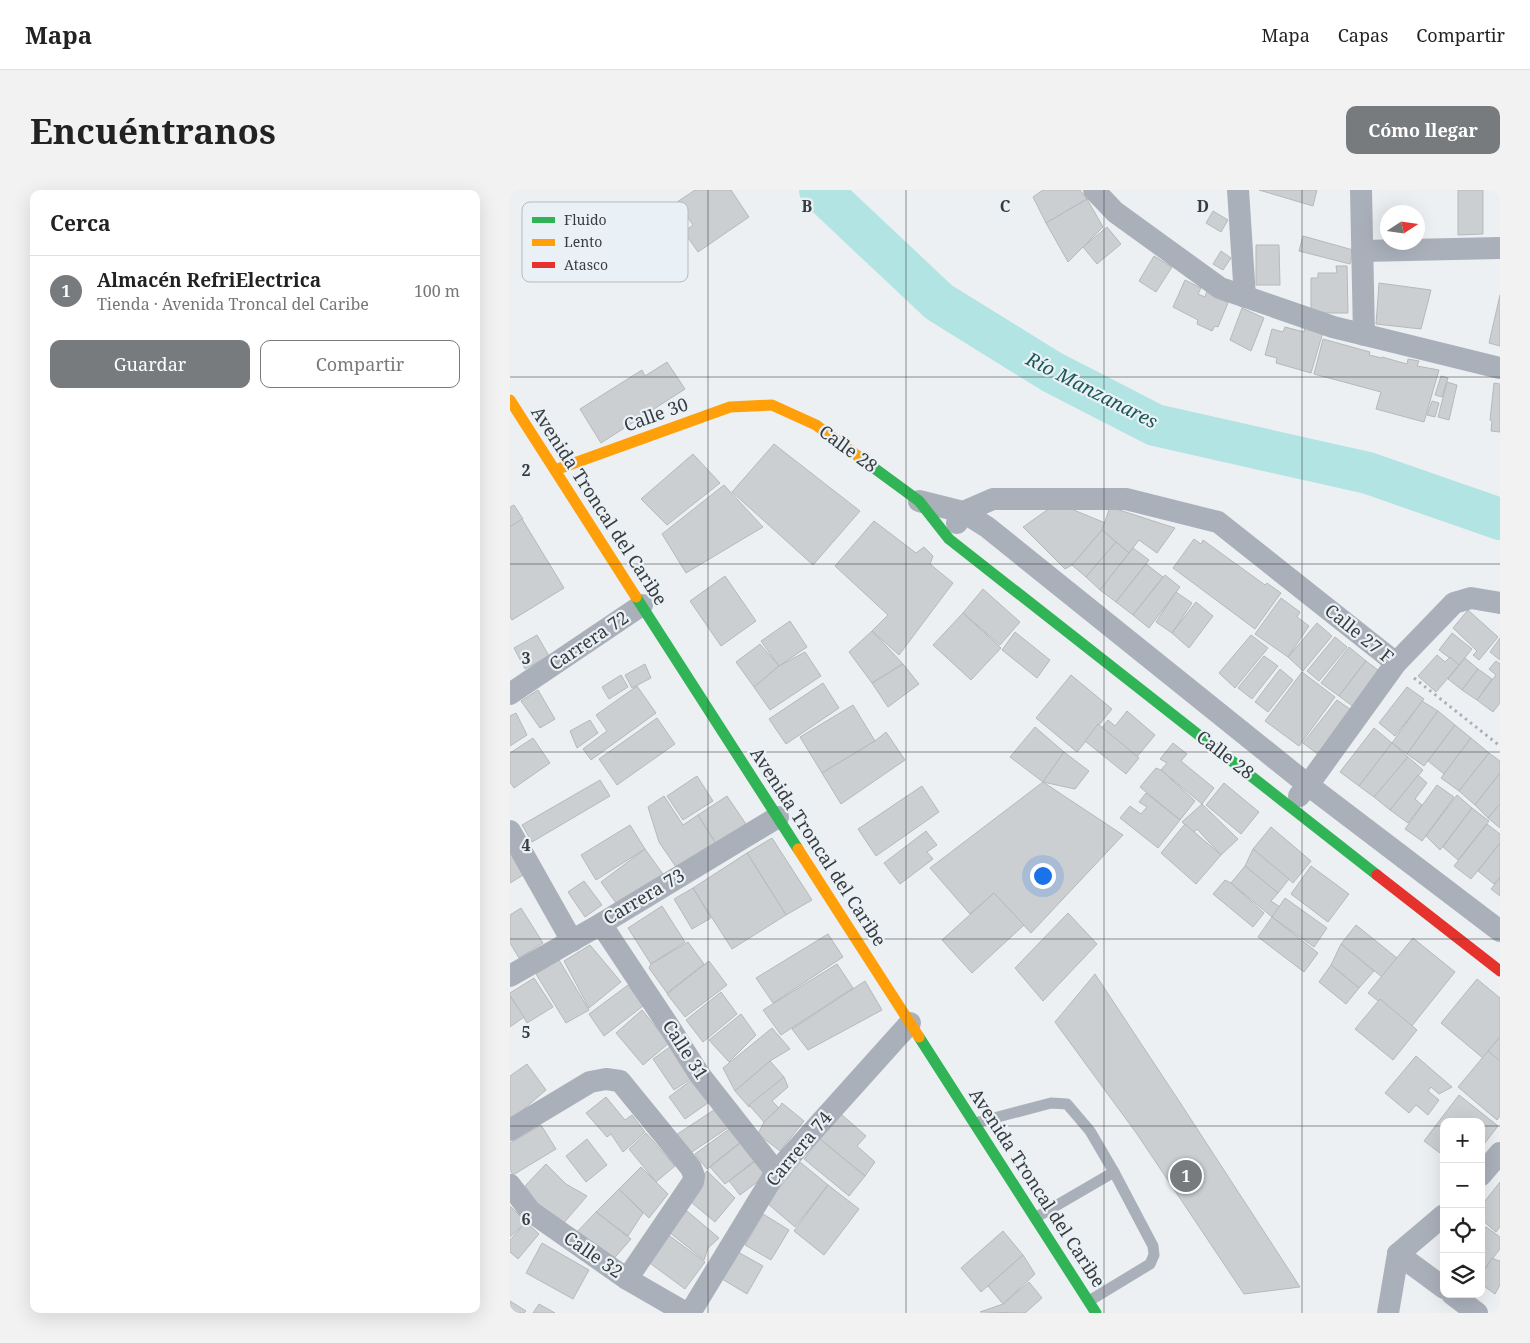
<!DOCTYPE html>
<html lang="es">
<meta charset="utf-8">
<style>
:root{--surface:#fff;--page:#f2f2f2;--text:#222;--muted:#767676;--line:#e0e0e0;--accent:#787b7d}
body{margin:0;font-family:"Noto Serif",serif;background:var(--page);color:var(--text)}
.controls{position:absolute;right:15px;bottom:15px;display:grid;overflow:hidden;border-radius:10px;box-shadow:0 5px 20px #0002}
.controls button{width:45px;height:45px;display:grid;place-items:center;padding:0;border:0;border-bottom:1px solid var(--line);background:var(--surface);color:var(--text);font:25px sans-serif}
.compass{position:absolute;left:870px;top:15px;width:45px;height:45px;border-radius:50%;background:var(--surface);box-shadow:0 5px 20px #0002;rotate:78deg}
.you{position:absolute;left:532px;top:685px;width:18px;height:18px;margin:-12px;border:4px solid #fff;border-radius:50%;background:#1a73e8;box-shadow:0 0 0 8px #1a73e833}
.badge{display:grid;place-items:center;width:32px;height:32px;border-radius:50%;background:var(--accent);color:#fff;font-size:16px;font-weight:700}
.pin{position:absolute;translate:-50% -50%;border:2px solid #fff;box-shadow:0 1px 5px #0006}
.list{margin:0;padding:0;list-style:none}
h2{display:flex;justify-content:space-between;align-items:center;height:65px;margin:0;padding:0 20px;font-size:21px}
h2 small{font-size:16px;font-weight:400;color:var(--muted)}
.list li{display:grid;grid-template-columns:32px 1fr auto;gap:15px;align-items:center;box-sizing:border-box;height:70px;padding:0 20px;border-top:1px solid var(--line)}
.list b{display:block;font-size:19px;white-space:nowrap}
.list p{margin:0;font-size:16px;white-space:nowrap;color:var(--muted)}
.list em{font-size:16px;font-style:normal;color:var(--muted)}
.actions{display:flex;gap:10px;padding:15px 20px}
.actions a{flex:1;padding:11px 0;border:1px solid var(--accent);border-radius:10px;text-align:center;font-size:18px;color:var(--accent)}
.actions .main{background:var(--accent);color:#fff}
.icon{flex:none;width:28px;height:28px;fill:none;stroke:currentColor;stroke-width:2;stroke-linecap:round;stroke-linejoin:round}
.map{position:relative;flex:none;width:990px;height:1123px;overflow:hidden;border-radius:10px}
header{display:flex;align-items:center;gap:30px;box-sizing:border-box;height:70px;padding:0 25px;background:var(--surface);border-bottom:1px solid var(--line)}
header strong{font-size:24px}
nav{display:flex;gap:28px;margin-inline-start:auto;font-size:18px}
.intro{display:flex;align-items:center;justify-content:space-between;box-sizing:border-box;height:120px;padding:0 30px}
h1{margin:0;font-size:35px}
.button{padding:12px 22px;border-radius:10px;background:var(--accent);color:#fff;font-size:18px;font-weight:700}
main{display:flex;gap:30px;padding:0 30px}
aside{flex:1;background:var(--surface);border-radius:10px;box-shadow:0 5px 20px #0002}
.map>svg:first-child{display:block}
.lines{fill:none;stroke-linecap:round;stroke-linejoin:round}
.river{stroke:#b1e4e2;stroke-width:42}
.building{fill:#cccfd1;stroke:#b6b9ba}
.path{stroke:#abafb7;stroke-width:3;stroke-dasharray:2.5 4;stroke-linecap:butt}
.lane{stroke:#aab0ba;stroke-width:11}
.street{stroke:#aab0ba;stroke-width:22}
.fast{stroke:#30b455;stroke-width:11}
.slow{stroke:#ff9f0a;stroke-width:11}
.jam{stroke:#e5322d;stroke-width:11}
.grid{fill:none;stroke:#393c3e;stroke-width:1;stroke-opacity:0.55}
.labels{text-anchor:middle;stroke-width:4.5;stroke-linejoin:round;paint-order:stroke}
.street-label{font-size:18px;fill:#393c3e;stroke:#e9f1f6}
.water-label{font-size:19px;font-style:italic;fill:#1c5855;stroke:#e9f1f6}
.key{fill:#e9f1f6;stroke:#b4bbbf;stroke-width:1}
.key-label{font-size:14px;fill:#393c3e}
.grid-label{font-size:16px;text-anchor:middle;font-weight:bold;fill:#393c3e;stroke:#e9f1f6;stroke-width:4.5;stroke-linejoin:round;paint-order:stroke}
</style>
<header>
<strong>Mapa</strong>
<nav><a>Mapa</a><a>Capas</a><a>Compartir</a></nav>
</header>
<div class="intro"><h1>Encuéntranos</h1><a class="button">Cómo llegar</a></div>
<main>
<aside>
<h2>Cerca<small></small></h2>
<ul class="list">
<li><span class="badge">1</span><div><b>Almacén RefriElectrica</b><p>Tienda · Avenida Troncal del Caribe</p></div><em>100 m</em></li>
</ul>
<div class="actions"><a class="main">Guardar</a><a>Compartir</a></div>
</aside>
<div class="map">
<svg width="990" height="1123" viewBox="0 0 990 1123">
<rect width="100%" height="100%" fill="#ecf0f3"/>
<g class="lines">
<path class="river" d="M310,0L429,112L542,182L645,235L858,283L990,329"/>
</g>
<g class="building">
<path d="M185,0H221L239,27L188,62L174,42L183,35L167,12Z"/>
<path d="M533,0H570L577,9L536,33L523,7Z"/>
<path d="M749,0H807L803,16Z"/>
<path d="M948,0H973V44L948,45Z"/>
<path d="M577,9L593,37L558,72L536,33Z"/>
<path d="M703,21L718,30L711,42L696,33Z"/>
<path d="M597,37L611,54L587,74L573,57Z"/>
<path d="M793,46L843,60L840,74L789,61Z"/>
<path d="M746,55H769L770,95H746Z"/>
<path d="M711,61L721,68L713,80L703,74Z"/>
<path d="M644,66L662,77L646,102L629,91Z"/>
<path d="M826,76H837L838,123H801V88H808V83H827Z"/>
<path d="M675,90L691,98L688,104L695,107L697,101L718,113L708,137L705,136L702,141L687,134L688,130L663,117Z"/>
<path d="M869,93L921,100L911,139L866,134Z"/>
<path d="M990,105V156L979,153Z"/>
<path d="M732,118L754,128L741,161L720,150Z"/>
<path d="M775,137L794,142L795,137L813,142L801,183L766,173L767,168L755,165L762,139L773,142Z"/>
<path d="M813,149L860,162L859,165L872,168V167L897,174L898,169L909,171L907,176L929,180L914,232L866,219L871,202L804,184Z"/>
<path d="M157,172L175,199L91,253L70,219L132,180L135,186Z"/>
<path d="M931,186L938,188L932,207L925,205Z"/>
<path d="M937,192L947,195L939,230L928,227Z"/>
<path d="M984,193L990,194V242L981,241L982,231L980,230Z"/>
<path d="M922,211L929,213L925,227L917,225Z"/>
<path d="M264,254L350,321L303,375L222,302Z"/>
<path d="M183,264L210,293L157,335L131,309Z"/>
<path d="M214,295L253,337L176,383L152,344Z"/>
<path d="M547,313L600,335L592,340L562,375L555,379L513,337Z"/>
<path d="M4,315L13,329L0,337V317Z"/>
<path d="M600,317L665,338L647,363L629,350L619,363L592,340Z"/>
<path d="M12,329L54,398L2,430L0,427V337Z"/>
<path d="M364,331L406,363L414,357L423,366L420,374L443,393L389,465L362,441L378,425L325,376Z"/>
<path d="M592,340L606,352L576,387L562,375Z"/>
<path d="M684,349L691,354L693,350L755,395L757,393L771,403L745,439L663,378Z"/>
<path d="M606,352L619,363L590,400L576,387Z"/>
<path d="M623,358L639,370L606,412L590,400Z"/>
<path d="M636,374L653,387L623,425L606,412Z"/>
<path d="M655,385L670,397L639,438L623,425Z"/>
<path d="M215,386L246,431L211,456L180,411Z"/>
<path d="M473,399L510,432L490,455L453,423Z"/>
<path d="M666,402L682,413L662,443L646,432Z"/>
<path d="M771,408L790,422L787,427L799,436L778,467L745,444Z"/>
<path d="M686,412L703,426L679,458L662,443Z"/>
<path d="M958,420L988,447L969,470L963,465L967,461L943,438Z"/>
<path d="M453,423L491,458L461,490L423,455Z"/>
<path d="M280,431L297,457L269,476L251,451Z"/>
<path d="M807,433L822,446L793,481L778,467Z"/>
<path d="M362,441L393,474L362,493L339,462Z"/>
<path d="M505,442L540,470L527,488L492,460Z"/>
<path d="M942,443L962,459L949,475L929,460Z"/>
<path d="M27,445L39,466L15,479L4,458Z"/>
<path d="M741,445L758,458L725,498L709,483Z"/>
<path d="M825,447L837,457L809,491L797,481Z"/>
<path d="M990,448V470L980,462Z"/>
<path d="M250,454L269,476L244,497L226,472Z"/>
<path d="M839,457L856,471L829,506L811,493Z"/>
<path d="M295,462L311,486L260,520L244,497L269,476Z"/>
<path d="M927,465L935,472L940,467L949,475L926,502L908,486Z"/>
<path d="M754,466L768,476L742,509L728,498Z"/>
<path d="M955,468L968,479L952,500L938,489Z"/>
<path d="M856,471L872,483L845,518L829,506Z"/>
<path d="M986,471L990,474V513L983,522L967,510L986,485L979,479Z"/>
<path d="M135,474L141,488L122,498L115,485Z"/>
<path d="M393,474L409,494L378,517L362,493Z"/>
<path d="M770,479L783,490L758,522L745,512Z"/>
<path d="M968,479L982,489L967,510L952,500Z"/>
<path d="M792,482L825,507L789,556L755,531Z"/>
<path d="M111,485L118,497L99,509L92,497Z"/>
<path d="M561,485L602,519L567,562L526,528Z"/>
<path d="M313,493L329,518L276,554L259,529Z"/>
<path d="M127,496L146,523L81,570L73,559L97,541L86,525Z"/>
<path d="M897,497L914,509L885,546L869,533Z"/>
<path d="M28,500L45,529L30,538L11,511Z"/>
<path d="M827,510L847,524L813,568L793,553Z"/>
<path d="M912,511L928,521L897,564L882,553Z"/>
<path d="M343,515L365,551L312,583L290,547Z"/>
<path d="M617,521L645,545L626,568L591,539L598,530L605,536Z"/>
<path d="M928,521L945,535L914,576L897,564Z"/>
<path d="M6,523L17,545L0,556V526Z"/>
<path d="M147,528L165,554L107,595L89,569Z"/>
<path d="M80,530L88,543L67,558L60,541Z"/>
<path d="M588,534L629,568L616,584L575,551Z"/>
<path d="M945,535L961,548L934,584L918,571Z"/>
<path d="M525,537L554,562L533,592L500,567Z"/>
<path d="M864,538L882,553L849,596L830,582Z"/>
<path d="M376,542L395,570L331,614L312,583L365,551Z"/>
<path d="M23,548L40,573L4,598L0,592V563Z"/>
<path d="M961,548L979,563L949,601L931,588Z"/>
<path d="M663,553L677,564L671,571L704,598L692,614L651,580L657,573L650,569Z"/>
<path d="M882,553L898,567L864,607L849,596Z"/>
<path d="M554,562L579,581L565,599L533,592Z"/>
<path d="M979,563L990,571V583L965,615L949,601Z"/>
<path d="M898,567L913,580L880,620L864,607Z"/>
<path d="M646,578L651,580L685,611L670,630L630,597Z"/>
<path d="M990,583V614L978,628L965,615Z"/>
<path d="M908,585L917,593L905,609L912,615L898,633L880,620Z"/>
<path d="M187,586L203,611L173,630L157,606Z"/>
<path d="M90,590L100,606L22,652L12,635Z"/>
<path d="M533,592L613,645L521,743L484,703L460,724L420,678Z"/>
<path d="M714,593L749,622L731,644L696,615Z"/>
<path d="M927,595L944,607L912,651L895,639Z"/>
<path d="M412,596L429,622L366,666L348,639Z"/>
<path d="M636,603L670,630L648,658L610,628L620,616L631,624L637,617L629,612Z"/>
<path d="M947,605L962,618L930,660L916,646Z"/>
<path d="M154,606L173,635L188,625L207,655L168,680L149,652L138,617Z"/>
<path d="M217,606L236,634L207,655L188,625Z"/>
<path d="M692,614L728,649L711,665L687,639L679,648L674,643L679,638L672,632Z"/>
<path d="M990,614V638L978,628Z"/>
<path d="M962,618L979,631L948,670L933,657Z"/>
<path d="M675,634L711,665L686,694L651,663Z"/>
<path d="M977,634L990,644V653L961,689L944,676Z"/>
<path d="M120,635L135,659L86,690L71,665Z"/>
<path d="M761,637L801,671L783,693L743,659Z"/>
<path d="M416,641L427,655L417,662L423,669L390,694L374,673Z"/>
<path d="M262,648L302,710L276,725L237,663Z"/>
<path d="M990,653V687L984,694L968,681Z"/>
<path d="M0,659L15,684L0,693Z"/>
<path d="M135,659L155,687L111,720L91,692Z"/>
<path d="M743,659L779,689L768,703L735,676Z"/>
<path d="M237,663L276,725L222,759L183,698Z"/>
<path d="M735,676L768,703L761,711L770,717L762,727L721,693Z"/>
<path d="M801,676L839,704L818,732L781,704Z"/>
<path d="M990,688V706L981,699Z"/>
<path d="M715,690L721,693L754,723L743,737L703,704Z"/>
<path d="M74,691L92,715L75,727L58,702Z"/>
<path d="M183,698L201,728L182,739L164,709Z"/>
<path d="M484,703L514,735L462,783L432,750Z"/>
<path d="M775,708L817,738L804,757L762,727Z"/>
<path d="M152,716L175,752L141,774L118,738Z"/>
<path d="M11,718L33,753L9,768L0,753V725Z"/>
<path d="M558,723L587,754L533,811L505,778Z"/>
<path d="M762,727L808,763L794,782L748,747Z"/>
<path d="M846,735L887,768L872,787L831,754Z"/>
<path d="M318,744L333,767L263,813L246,788Z"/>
<path d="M903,748L945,782L901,837L858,803Z"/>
<path d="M178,752L194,774L157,803L139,778L141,774Z"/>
<path d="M831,754L864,781L849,798L821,775Z"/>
<path d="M80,755L111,792L79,818L54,771Z"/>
<path d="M49,770L79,820L56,833L26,784Z"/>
<path d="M199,771L217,795L175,827L157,804Z"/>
<path d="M327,774L343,798L271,845L253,820Z"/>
<path d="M821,775L849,798L836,814L809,792Z"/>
<path d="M585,784L669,911L790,1097L734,1104L627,944L545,832Z"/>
<path d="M24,788L43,817L17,833L0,805V803Z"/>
<path d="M967,789L990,808V847L978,861L974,869L931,833Z"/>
<path d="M355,791L372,820L298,860L282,839Z"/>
<path d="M118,795L133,816L94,846L79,824Z"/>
<path d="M211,802L227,824L193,852L176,830Z"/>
<path d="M0,806L14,827L0,837Z"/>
<path d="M870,809L907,840L883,870L845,839Z"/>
<path d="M132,820L159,853L133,875L106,843Z"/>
<path d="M231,824L246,845L219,872L199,850Z"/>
<path d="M262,838L280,859L260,871L225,901L213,878Z"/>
<path d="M990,847V882L974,869L978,861Z"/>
<path d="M164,854L185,886L164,900L143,869Z"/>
<path d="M978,861L990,871V926L987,930L948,897Z"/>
<path d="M906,866L942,897L929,904L921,897L918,901L929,910L918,925L906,915L899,923L875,903Z"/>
<path d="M260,871L274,887L239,917L225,901Z"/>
<path d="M17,874L36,900L0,931V886Z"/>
<path d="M188,885L205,908L175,929L159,907Z"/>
<path d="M274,887L278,897L262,911L269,918L254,932L239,915Z"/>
<path d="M949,905L988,936L971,958V932H934V966L914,951Z"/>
<path d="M96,907L115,930L122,925L135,942L113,962L101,944L97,947L76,923Z"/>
<path d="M272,913L294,931L270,961L248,944L254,932L269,918Z"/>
<path d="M210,916L222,935L179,964L166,945Z"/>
<path d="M331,924L356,946L347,956L365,972L355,986L310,949Z"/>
<path d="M31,935L46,959L3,985L0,980V953Z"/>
<path d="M222,937L233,950L197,979L185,964Z"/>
<path d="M136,943L165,976L146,992L119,959Z"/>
<path d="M77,949L97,975L76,992L56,966Z"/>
<path d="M310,949L355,986L339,1006L294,969Z"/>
<path d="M234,950L248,968L215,994L200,977Z"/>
<path d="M248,969L259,983L230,1005L219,991Z"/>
<path d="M290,972L318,995L285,1037L257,1013Z"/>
<path d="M36,974L56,994L77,1006L52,1035L31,1018L15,996Z"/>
<path d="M131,977L158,1004L139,1028L109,999Z"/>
<path d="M197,981L225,1008L205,1032L175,1007Z"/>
<path d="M990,992V1037L986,1042L971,1029V1016Z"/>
<path d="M318,995L349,1019L314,1065L284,1041Z"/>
<path d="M109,999L133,1023L118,1046L86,1022Z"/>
<path d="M0,1016L16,1032L0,1047Z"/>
<path d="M177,1021L209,1048L198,1058L194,1070L159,1042Z"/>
<path d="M86,1022L121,1049L100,1073L65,1044Z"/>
<path d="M253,1024L279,1040L261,1070L235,1055Z"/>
<path d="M16,1032L29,1044L8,1069L0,1062V1050Z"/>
<path d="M976,1037L990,1047V1059L971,1083V1043Z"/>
<path d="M493,1041L513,1065L471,1102L451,1078Z"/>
<path d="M157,1044L195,1072L175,1099L137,1071Z"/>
<path d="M32,1053L79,1080L63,1109L16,1083Z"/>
<path d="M228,1062L253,1076L237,1104L212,1089Z"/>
<path d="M513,1065L525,1084L493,1114L478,1096Z"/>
<path d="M982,1068L989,1071L990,1070V1095L985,1104L971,1094V1086Z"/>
<path d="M519,1092L532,1108L515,1123L470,1122L493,1114Z"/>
<path d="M0,1111L16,1121L14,1123H0Z"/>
<path d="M29,1114L45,1123H23Z"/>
</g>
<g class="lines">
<path class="path" d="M904,488L990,556"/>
<g class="lane">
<path d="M465,933L541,913L557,914L580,941L604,982L525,1028"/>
<path d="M579,1111L640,1074L644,1065L643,1056L604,982"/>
</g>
<g class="street">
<path d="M584,0L605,22L710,98L823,137L990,178"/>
<path d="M728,0L735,107"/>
<path d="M851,0L854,145"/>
<path d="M852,61L990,58"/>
<path d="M409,311L453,322L477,337L798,595L990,741"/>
<path d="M447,333L453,322L483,309H616L708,332L886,473"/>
<path d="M0,504L132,415"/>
<path d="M789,606L798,595L886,473L944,413L961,408L990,413"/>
<path d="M0,641L62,751"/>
<path d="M91,734L160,838L189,884L266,982"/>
<path d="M0,786L91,734L268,627"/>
<path d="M0,940L80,892L96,889L110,891L181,978L184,986L183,992L117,1089"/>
<path d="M971,985L990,963"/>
<path d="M0,995L20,1021L117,1089L176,1123"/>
<path d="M888,1064L934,1025"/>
<path d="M888,1064L934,1098"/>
<path d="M942,1104L967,1123"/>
<path d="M180,1123L266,982L400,833"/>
<path d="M878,1123L888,1064"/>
</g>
<g class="fast">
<path d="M349,267L409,311L439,349L867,685"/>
<path d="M126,407L288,659"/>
<path d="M409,847L586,1123"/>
</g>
<g class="slow">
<path d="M0,210L126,407"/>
<path d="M45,280L220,217L262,215L306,235L349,267"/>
<path d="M288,659L409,847"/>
</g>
<path class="jam" d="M867,685L990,781"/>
</g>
<path class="grid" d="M198,0V1123M396,0V1123M594,0V1123M792,0V1123M0,187H990M0,374H990M0,562H990M0,749H990M0,936H934M971,936H990"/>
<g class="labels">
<g class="street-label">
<text transform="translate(146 225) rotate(-20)" y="6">Calle 30</text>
<text transform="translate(338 259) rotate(36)" y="6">Calle 28</text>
<text transform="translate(89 316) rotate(57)" y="6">Avenida Troncal del Caribe</text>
<text transform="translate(849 444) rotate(39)" y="6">Calle 27 F</text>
<text transform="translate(79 451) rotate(-34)" y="6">Carrera 72</text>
<text transform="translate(715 565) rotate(38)" y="6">Calle 28</text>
<text transform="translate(308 657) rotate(57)" y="6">Avenida Troncal del Caribe</text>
<text transform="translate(134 707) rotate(-31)" y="6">Carrera 73</text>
<text transform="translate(175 860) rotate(57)" y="6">Calle 31</text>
<text transform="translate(289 959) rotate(-50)" y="6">Carrera 74</text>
<text transform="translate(527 998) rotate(57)" y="6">Avenida Troncal del Caribe</text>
<text transform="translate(83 1065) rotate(35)" y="6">Calle 32</text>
</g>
<g class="water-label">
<text transform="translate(582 200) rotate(27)" y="7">Río Manzanares</text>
</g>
</g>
<rect x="12" y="12" width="166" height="80" rx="8" class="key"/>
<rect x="22" y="27" width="23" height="6" fill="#30b455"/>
<rect x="22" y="49" width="23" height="7" fill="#ff9f0a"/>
<rect x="22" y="72" width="23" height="6" fill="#e5322d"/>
<g class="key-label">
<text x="54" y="35">Fluido</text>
<text x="54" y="57">Lento</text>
<text x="54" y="80">Atasco</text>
</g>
<g class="grid-label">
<text x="297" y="22">B</text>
<text x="495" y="22">C</text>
<text x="693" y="22">D</text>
<text x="16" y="286">2</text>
<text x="16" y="474">3</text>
<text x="16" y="661">4</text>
<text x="16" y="848">5</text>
<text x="16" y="1035">6</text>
</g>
</svg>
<div class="controls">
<button>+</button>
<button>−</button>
<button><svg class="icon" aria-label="locate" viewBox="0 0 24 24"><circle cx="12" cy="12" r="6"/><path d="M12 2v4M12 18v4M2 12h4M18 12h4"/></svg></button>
<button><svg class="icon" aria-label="layers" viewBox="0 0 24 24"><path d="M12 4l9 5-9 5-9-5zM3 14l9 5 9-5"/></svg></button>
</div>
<svg class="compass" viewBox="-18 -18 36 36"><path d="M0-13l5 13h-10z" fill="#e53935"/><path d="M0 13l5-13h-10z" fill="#767676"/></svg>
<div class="you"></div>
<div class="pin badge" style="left:676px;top:986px">1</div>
</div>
</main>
